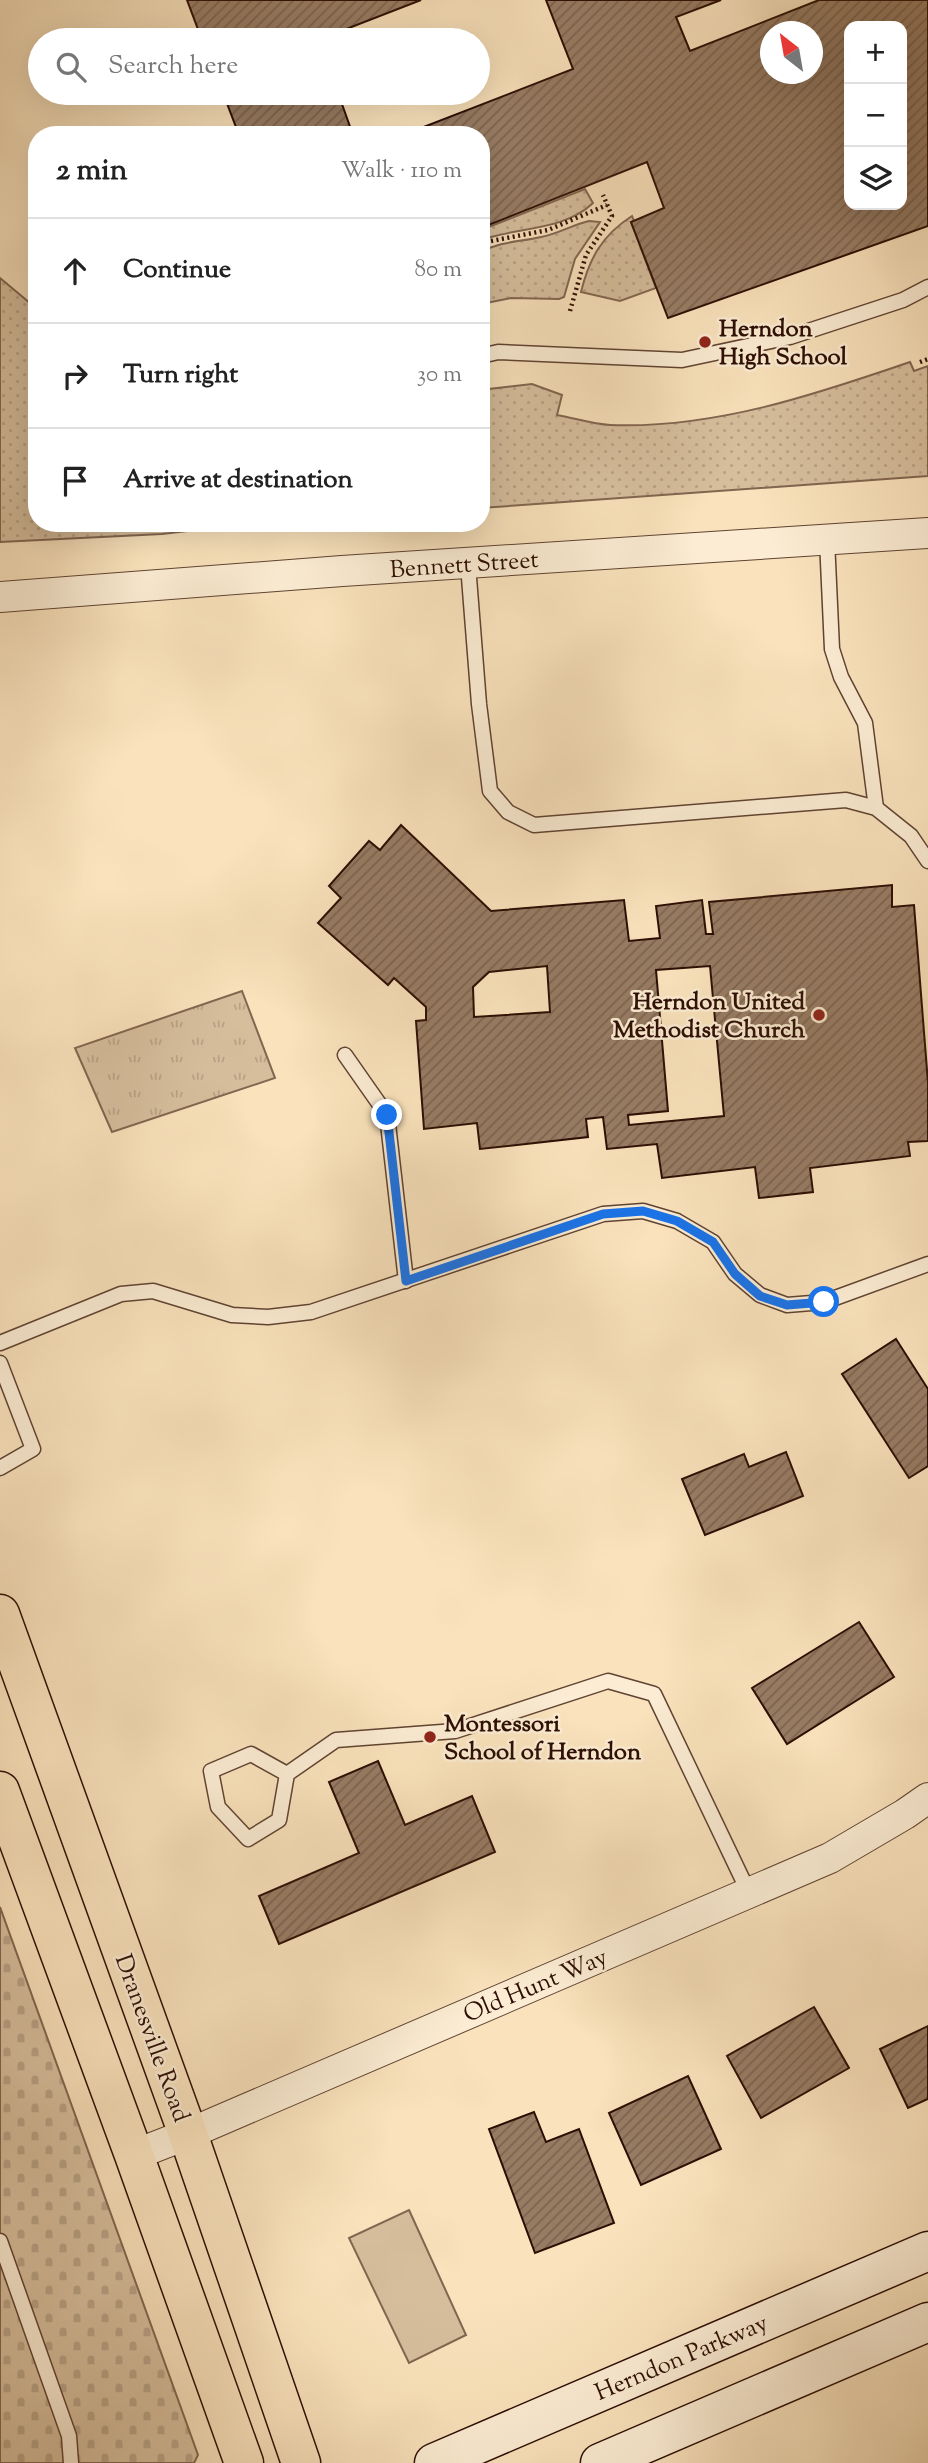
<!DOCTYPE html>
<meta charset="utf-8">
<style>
:root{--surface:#fff;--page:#f2f2f2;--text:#222;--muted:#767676;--line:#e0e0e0}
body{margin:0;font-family:"Sorts Mill Goudy",serif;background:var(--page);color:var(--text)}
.controls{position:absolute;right:21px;top:21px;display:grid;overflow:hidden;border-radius:14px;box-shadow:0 7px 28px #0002}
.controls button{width:63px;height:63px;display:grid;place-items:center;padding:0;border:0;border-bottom:2px solid var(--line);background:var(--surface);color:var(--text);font:35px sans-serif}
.compass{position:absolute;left:760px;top:21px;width:63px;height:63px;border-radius:50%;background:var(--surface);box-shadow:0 7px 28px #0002;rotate:329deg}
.stop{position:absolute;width:21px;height:21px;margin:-16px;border:5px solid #1a73e8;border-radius:50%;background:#fff}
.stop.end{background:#1a73e8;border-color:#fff;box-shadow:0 2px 7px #0008}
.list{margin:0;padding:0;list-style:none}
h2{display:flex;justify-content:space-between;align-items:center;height:91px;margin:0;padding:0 28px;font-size:30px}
h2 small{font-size:23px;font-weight:400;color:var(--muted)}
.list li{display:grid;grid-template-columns:46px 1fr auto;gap:21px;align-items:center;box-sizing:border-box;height:105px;padding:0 28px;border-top:2px solid var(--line)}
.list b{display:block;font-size:26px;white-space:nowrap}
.list em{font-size:23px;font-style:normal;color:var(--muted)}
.icon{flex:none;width:38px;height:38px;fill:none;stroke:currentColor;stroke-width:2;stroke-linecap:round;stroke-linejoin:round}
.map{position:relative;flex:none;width:928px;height:2463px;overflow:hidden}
.search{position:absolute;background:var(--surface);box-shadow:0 7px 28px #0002;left:28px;top:28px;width:462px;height:77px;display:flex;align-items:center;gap:18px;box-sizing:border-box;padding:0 24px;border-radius:38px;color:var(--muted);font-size:26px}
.panel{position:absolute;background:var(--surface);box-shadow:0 7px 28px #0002;left:28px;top:126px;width:462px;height:406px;border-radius:28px}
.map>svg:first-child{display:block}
.grass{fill:url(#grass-dots);stroke:#826650;stroke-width:2}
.cemetery{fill:url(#cemetery-stones);stroke:#826650;stroke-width:2}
.park{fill:url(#park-tufts);stroke:#826650;stroke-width:2}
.pitch{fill:#d6be9d;stroke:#826650;stroke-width:2}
.building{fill:url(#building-hatch);stroke:#2d0e04;stroke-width:2;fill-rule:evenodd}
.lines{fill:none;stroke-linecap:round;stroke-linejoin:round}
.service-casing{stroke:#604332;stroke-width:17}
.minor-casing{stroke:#604332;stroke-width:32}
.secondary-casing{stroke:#2d0e04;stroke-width:41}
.primary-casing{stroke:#2d0e04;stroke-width:41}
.path{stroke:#2d0e04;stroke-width:4.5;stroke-dasharray:2 3.5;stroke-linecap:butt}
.service{stroke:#fbecd3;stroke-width:14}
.minor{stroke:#fbecd3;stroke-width:30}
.secondary{stroke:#fbecd3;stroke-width:38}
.primary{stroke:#f9e2bc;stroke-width:38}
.route{stroke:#1a73e8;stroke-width:9}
.poi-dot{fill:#8f2418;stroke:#fbecd3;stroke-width:2.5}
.labels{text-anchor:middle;stroke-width:5;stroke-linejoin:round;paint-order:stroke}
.poi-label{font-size:24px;font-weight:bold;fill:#2d0e04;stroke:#fbecd3;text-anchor:start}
.street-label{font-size:24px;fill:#2d0e04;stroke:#fbecd3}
</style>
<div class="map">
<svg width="928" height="2463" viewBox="0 0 928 2463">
<defs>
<pattern id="grass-dots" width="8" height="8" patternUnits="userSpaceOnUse" patternTransform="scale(1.75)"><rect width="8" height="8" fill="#d6be9d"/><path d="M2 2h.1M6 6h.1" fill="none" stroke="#b8a286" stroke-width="1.8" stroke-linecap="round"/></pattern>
<pattern id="cemetery-stones" width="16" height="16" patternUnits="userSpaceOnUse" patternTransform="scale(1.75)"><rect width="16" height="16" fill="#d6be9d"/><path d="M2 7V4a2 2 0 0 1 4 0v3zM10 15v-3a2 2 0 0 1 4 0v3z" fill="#b8a286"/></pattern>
<pattern id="park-tufts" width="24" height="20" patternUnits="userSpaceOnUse" patternTransform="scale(1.75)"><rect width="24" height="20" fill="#d6be9d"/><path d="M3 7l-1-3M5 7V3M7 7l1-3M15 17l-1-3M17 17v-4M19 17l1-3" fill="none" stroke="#b8a286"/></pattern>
<pattern id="building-hatch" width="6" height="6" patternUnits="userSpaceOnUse" patternTransform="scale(1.75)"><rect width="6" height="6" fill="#977c64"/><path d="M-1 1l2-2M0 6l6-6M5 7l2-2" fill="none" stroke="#7c6450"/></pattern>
</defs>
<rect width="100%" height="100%" fill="#f9e2bc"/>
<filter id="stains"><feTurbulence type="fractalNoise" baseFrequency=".00286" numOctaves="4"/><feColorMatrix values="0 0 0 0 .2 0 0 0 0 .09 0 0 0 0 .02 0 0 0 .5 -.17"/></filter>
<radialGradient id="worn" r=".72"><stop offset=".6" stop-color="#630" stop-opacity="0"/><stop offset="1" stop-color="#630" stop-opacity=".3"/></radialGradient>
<g class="grass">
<path d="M585,189L593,203C564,231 517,227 481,240V230Z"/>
<path d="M632,216L634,221L631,222L656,288L620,301L581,292C589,259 602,235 632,216Z"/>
<path d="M589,221L600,222L575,259L564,297L559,299L511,298L481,304V252C501,241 520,242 541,237C558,234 572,225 589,221Z"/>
<path d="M0,278L37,309V523H257L162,534L0,542Z"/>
<path d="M910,362L914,371L928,366V476L481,508V390L532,384L562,395L557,415C574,418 593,424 610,425C713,429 814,395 910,362Z"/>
</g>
<path class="cemetery" d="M0,1907L198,2455L194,2463H0Z"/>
<path class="park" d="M242,991L275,1078L112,1132L75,1048Z"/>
<path class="pitch" d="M409,2210L466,2335L409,2363L349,2238Z"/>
<g class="building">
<path d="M187,0H421L318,40H202Z"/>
<path d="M546,0H721L676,17L690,51L819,0H928V226L668,318L631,222L664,208L647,162L481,228V135H403L573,69ZM849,26H902V205H849ZM771,32H813V74H771Z"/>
<path d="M223,93H338L353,135H239Z"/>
<path d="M401,825L491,911L624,900L629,941L660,938L656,906L702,900L706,934H713L709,902L892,885V907L914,905L928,1083V1141L908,1142L910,1156L810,1168L813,1192L759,1198L755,1167L662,1178L657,1144L607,1149L603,1117L586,1119L588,1137L480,1149L477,1123L424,1129L416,1021L426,1020V1007L394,978L388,985L318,923L341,898L329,886L369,841L380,850ZM547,966L550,1012L474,1017L473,987L489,972ZM710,966L724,1116L629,1125L628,1115L668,1111L656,970Z"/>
<path d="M896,1339L928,1389V1466L909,1478L842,1374Z"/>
<path d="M786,1452L803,1496L705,1535L682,1479L744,1454L749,1467Z"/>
<path d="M859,1622L894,1677L787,1744L752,1688Z"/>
<path d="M378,1761L405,1825L472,1796L495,1852L279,1944L259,1896L359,1853L329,1782Z"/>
<path d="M814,2007L849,2068L761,2118L727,2056Z"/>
<path d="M928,2026V2099L908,2108L880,2049Z"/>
<path d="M688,2076L721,2149L641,2185L609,2113Z"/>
<path d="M534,2112L546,2142L579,2129L614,2223L535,2253L489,2129Z"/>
</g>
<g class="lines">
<g class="service-casing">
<g id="service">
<path d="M481,356L498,352L682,360L790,337L903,300L928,287"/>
<path d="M827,540L832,649L841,677L865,723L876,808"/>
<path d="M468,565L479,704L490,791L508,812L534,825L846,800L876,808L911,836L928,861"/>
<path d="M345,1055L387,1115L406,1281"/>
<path d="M0,1343L121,1294L153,1291L232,1315L268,1317L311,1312L603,1214L643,1211L677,1221L713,1242L735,1274L760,1295L787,1305L824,1302L928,1264"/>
<path d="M0,1363L33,1449L0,1468"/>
<path d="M287,1774L251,1754L211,1771L218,1807L248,1839L279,1820L287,1774L336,1740L455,1731L608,1681L654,1694L749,1893"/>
<path d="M0,2241L69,2436L71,2463"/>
</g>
</g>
<g class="minor-casing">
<g id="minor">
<path d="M0,597L342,571L928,533"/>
<path d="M134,2155L188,2134L830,1858L905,1814L928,1798"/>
</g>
</g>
<g class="secondary-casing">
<g id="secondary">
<path d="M434,2463L928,2251"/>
<path d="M600,2463L928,2322"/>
</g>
</g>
<g class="primary-casing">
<g id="primary">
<path d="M0,1614L188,2134L301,2463"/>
<path d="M0,1791L134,2155L244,2463"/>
</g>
</g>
<g class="path">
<path d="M481,245L486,242L548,230L607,205"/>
<path d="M570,311L586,255L612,216L603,195"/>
<path d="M920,362L928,359"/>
</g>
<use href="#service" class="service"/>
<use href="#minor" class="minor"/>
<use href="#secondary" class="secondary"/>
<use href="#primary" class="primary"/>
</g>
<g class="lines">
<path class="route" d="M387,1115L406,1281L603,1214L643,1211L677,1221L713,1242L735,1274L760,1296L787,1305L824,1302"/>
</g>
<g class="poi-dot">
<circle cx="705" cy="342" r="7"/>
<circle cx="819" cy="1015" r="7"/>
<circle cx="430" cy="1737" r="7"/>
</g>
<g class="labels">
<g class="poi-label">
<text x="719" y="336">Herndon<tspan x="719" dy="28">High School</tspan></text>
<text x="805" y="1009" text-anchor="end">Herndon United<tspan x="805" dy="28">Methodist Church</tspan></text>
<text x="444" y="1731">Montessori<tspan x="444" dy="28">School of Herndon</tspan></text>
</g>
<g class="street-label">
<text transform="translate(464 564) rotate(-4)" y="8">Bennett Street</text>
<text transform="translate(535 1985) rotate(-23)" y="8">Old Hunt Way</text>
<text transform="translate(153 2038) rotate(70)" y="8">Dranesville Road</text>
<text transform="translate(681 2357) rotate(-23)" y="8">Herndon Parkway</text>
</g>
</g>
<rect width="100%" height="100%" filter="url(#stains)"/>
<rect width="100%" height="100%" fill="url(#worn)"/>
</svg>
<div class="controls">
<button>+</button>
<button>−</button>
<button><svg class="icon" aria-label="layers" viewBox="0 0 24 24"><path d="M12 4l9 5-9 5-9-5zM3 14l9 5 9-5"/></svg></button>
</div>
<svg class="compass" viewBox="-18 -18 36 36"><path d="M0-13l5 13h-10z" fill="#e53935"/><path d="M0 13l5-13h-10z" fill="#767676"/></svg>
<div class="stop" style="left:824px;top:1302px"></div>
<div class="stop end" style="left:387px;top:1115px"></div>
<div class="search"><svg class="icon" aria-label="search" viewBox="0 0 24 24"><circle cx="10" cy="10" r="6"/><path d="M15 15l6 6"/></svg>Search here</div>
<section class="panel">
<h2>2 min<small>Walk · 110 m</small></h2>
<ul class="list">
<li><svg class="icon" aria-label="ahead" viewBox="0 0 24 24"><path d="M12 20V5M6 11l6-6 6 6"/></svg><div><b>Continue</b></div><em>80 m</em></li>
<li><svg class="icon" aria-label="right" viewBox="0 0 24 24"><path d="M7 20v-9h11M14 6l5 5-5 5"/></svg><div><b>Turn right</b></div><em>30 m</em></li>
<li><svg class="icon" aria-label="arrive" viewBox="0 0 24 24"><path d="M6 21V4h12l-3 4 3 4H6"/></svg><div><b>Arrive at destination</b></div></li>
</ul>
</section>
</div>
